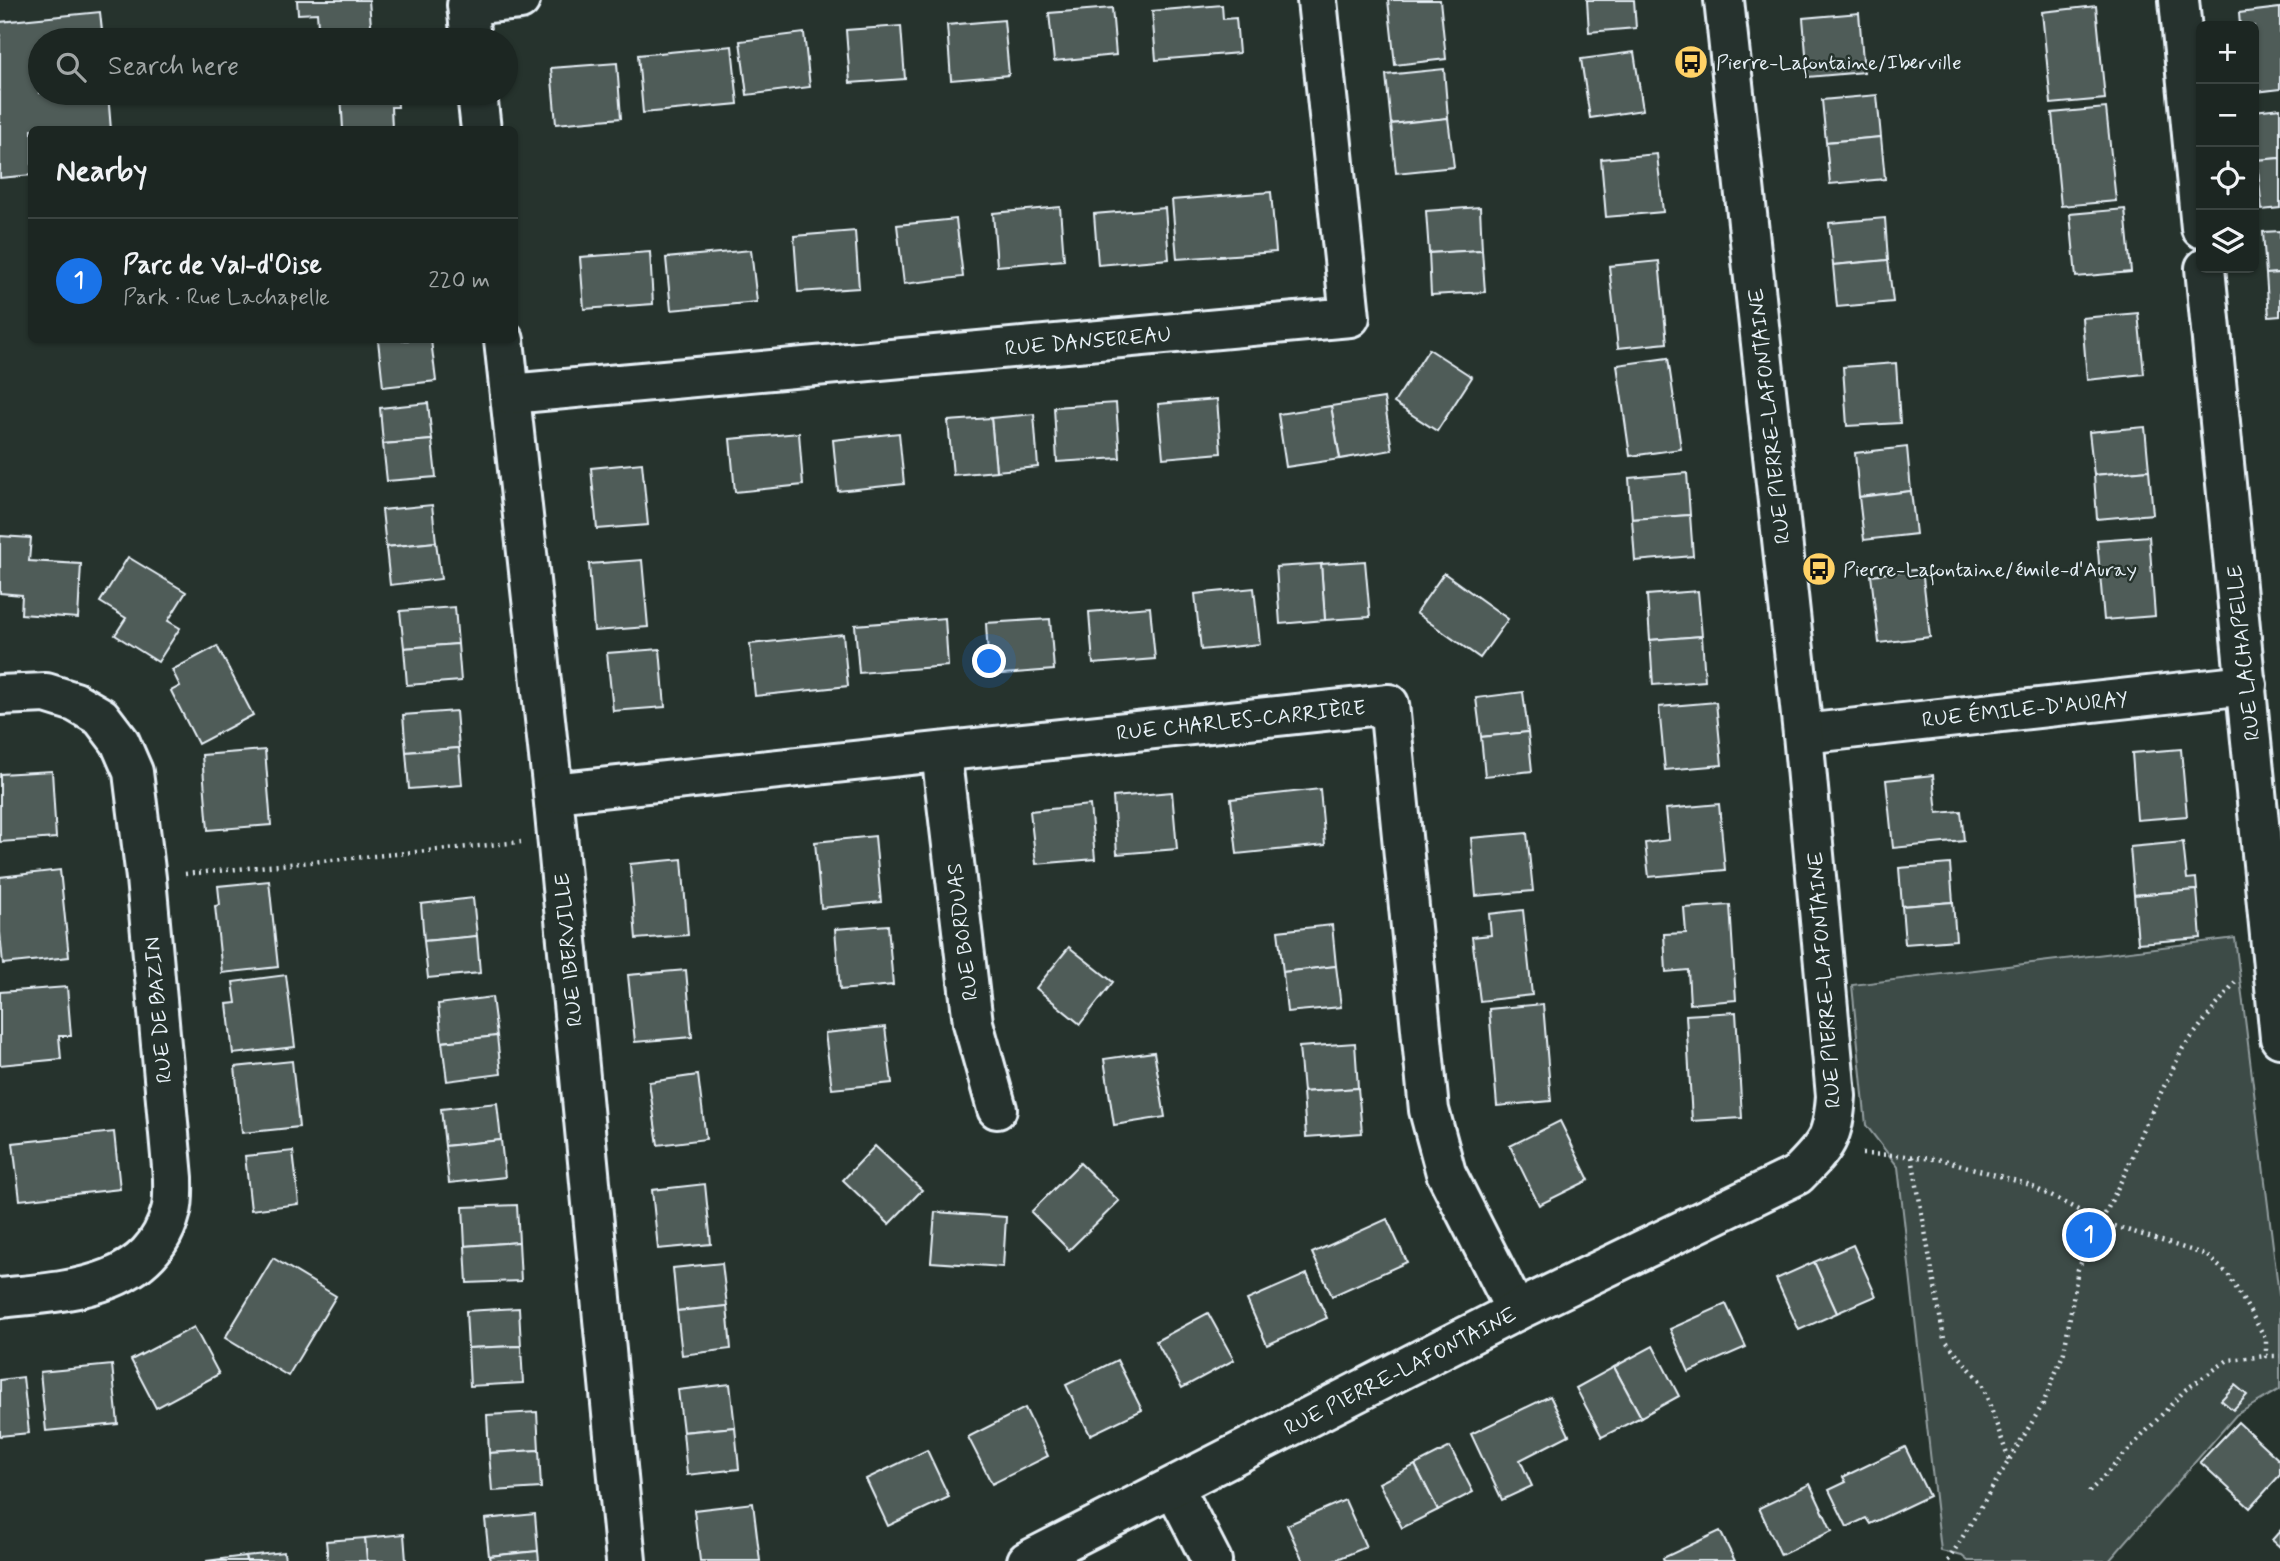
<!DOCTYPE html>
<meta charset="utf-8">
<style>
:root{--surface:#1c2622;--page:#252e2a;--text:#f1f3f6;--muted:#a0a5a5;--line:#3a4340;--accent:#1a73e8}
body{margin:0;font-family:Mynerve,sans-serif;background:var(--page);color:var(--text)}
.controls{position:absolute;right:21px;top:21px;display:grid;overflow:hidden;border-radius:10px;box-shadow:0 2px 5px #0004}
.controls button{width:63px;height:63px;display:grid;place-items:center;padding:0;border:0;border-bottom:2px solid var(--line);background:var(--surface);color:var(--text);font:35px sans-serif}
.you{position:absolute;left:990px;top:662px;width:24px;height:24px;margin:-18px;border:5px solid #fff;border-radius:50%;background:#1a73e8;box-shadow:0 0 0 10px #1a73e833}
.badge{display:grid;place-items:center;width:46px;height:46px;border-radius:50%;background:var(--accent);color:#fff;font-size:23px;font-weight:700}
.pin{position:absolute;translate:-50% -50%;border:4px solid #fff;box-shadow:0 2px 7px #0006}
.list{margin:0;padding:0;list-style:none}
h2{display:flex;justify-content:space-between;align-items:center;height:91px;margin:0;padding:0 28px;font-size:30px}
h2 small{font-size:23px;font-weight:400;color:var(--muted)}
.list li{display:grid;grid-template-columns:46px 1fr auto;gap:21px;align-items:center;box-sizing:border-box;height:126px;padding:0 28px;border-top:2px solid var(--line)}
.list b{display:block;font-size:26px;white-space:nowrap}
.list p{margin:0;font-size:23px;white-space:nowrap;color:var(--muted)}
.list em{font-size:23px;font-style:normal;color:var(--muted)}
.icon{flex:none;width:38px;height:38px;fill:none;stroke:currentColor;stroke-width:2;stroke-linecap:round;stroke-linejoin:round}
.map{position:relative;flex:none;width:2280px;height:1561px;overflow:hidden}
.search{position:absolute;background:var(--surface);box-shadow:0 2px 5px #0004;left:28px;top:28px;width:490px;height:77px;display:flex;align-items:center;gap:18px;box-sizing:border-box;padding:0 24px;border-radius:38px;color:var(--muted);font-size:26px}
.panel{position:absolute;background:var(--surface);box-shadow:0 2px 5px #0004;left:28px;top:126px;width:490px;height:217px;border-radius:10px}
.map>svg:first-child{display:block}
.green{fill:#3e4b47;stroke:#939ea0;stroke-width:2}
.building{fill:#505c59;stroke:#e8f1f8;stroke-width:2}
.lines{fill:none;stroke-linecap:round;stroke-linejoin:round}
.minor-casing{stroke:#e8f1f8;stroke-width:44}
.path{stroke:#e8f1f8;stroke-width:4.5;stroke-dasharray:2 5;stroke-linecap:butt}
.minor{stroke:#26332d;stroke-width:38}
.labels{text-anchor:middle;stroke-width:5;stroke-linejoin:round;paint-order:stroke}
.poi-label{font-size:21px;fill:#e8f1f8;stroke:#26332d;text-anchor:start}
.street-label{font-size:21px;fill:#e8f1f8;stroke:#26332d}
</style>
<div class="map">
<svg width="2280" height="1561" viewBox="0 0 2280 1561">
<rect width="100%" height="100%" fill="#26332d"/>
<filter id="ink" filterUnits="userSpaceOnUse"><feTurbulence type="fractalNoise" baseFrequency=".0143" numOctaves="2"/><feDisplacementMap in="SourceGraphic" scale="14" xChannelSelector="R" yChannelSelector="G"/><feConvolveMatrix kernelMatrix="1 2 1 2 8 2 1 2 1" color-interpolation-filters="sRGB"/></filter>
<g filter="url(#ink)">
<path class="green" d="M2235,938L2280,1303V1389L2236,1415L2109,1561H1968L1962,1556L1941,1551L1898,1167L1866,1125L1852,985Z"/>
<g class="building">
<path d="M297,0H369L372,39L319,40L317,13L298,14Z"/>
<path d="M1388,0H1440L1446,59L1395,65Z"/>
<path d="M1587,0H1634L1636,28L1589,32Z"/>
<path d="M1222,5L1223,19L1236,18L1239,53L1156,60L1152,11Z"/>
<path d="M2096,6L2105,99L2051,104L2042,12Z"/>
<path d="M1112,8L1116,55L1054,61L1049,13Z"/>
<path d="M2280,8V89L2255,92L2254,26H2240L2239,13Z"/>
<path d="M100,12L103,40H40V93H108L111,130H32V175L0,178V22Z"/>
<path d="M1859,13L1864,72L1808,77L1803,18Z"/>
<path d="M1004,20L1009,75L951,80L947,25Z"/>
<path d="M901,26L905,79L850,83L846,30Z"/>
<path d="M804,33L810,87L747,95L740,41Z"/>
<path d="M732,46L738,104L643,113L638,55Z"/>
<path d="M1634,52L1643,110L1590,118L1581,59Z"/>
<path d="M617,63L621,118L556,124L551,68Z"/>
<path d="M1444,69L1448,118L1391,124L1386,75Z"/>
<path d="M341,93H397L398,107H391L392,129L343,130Z"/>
<path d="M1877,95L1881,137L1826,142L1822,100Z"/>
<path d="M2106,108L2116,201L2061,206L2052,113Z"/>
<path d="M2280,108V158L2257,160L2254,111Z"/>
<path d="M1448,118L1454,167L1396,173L1391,124Z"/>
<path d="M1881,137L1885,179L1830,184L1826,142Z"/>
<path d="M1657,154L1663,212L1606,217L1601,159Z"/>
<path d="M2280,158V208L2262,210L2257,160Z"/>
<path d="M1271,192L1276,252L1177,259L1172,200Z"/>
<path d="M1060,207L1064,260L997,266L993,213Z"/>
<path d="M1480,207L1482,250L1429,253L1426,211Z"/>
<path d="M1165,208L1169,259L1098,265L1094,214Z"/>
<path d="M2125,209L2131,272L2076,277L2070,214Z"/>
<path d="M1885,218L1888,260L1833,265L1829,223Z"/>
<path d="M956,219L963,277L904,284L897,225Z"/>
<path d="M855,231L859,288L798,292L794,236Z"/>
<path d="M2280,231V273L2266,274L2263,232Z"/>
<path d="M751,250L757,302L671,310L666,258Z"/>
<path d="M1482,250L1485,292L1431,295L1429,253Z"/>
<path d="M650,252L653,304L584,309L580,257Z"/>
<path d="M1888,260L1893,302L1837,307L1833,265Z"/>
<path d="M1659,261L1667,343L1618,348L1609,266Z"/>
<path d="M2280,273V316L2269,317L2266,274Z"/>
<path d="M2138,313L2144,374L2087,380L2082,318Z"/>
<path d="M378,340H431L436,381L383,387Z"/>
<path d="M1429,349L1472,377L1437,431L1394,403Z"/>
<path d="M1668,358L1681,449L1630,456L1617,365Z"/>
<path d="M1896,363L1900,423L1847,426L1843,367Z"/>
<path d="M1384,398L1392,450L1340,459L1331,406Z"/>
<path d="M1217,399L1221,453L1163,458L1158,404Z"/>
<path d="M428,403L432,440L383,444L380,408Z"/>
<path d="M1116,403L1120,458L1057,462L1054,407Z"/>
<path d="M1331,406L1340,459L1286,467L1278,414Z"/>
<path d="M1034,414L1038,467L996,471L991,418Z"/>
<path d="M991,418L996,471L953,475L948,421Z"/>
<path d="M2145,427L2149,470L2094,475L2089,432Z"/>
<path d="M799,433L803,485L735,492L730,439Z"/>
<path d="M899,433L904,484L838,491L833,440Z"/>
<path d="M432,440L436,477L387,481L383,444Z"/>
<path d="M1907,447L1911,491L1859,497L1855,453Z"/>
<path d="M642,463L648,525L597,529L591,468Z"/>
<path d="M2149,470L2153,514L2097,519L2094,475Z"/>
<path d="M1687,473L1690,515L1632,519L1629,478Z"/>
<path d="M1911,491L1916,534L1864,540L1859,497Z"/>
<path d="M432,505L436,542L386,547L382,510Z"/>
<path d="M1690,515L1693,556L1635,561L1632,519Z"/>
<path d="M0,536L31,538L29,561L81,564L78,618L21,614L22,595L0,593Z"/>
<path d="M2149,536L2155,616L2104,620L2097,540Z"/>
<path d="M436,542L441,579L390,585L386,547Z"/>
<path d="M128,557L186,592L168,621L180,628L158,662L115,635L126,618L100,602Z"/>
<path d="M642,560L648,627L594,631L589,564Z"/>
<path d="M1365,561L1370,617L1325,620L1321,564Z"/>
<path d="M1321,564L1325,620L1280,624L1276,567Z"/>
<path d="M1922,569L1930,637L1879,643L1871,575Z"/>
<path d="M1444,573L1508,619L1480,658L1416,613Z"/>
<path d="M1254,588L1260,644L1201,650L1195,594Z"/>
<path d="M1698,591L1702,636L1650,640L1647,595Z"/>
<path d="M455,607L458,644L404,648L400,611Z"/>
<path d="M1150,607L1155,659L1093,664L1089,612Z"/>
<path d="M945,618L948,666L859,673L855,625Z"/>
<path d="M1050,619L1054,670L989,675L986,623Z"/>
<path d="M843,634L848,686L755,696L750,644Z"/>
<path d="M1702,636L1705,681L1653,685L1650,640Z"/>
<path d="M458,644L461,681L407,685L404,648Z"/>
<path d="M217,646L253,715L198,744L171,691L180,686L172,670Z"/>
<path d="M660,649L665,707L613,711L607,653Z"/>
<path d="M1523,692L1528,732L1481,737L1476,698Z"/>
<path d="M1716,702L1722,765L1665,770L1659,707Z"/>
<path d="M456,711L459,748L406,752L403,715Z"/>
<path d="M1528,732L1532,771L1485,776L1481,737Z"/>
<path d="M459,748L462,785L409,789L406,752Z"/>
<path d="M2181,749L2187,816L2137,820L2132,753Z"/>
<path d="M265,750L271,825L208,830L202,755Z"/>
<path d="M52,771L56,838L0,842V774Z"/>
<path d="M1933,775L1937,813L1961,811L1964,841L1893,848L1886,780Z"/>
<path d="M1320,789L1325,845L1237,854L1231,799Z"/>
<path d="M1172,792L1177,849L1117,854L1113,797Z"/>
<path d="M1719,804L1725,870L1649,877L1645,843L1669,840L1666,809Z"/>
<path d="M1090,805L1095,859L1036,864L1030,811Z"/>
<path d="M1527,833L1533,891L1476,896L1471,838Z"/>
<path d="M875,836L881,902L821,908L815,842Z"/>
<path d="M2183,842L2187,879L2196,878L2197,890L2134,895L2130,847Z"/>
<path d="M682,859L688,935L636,939L630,864Z"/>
<path d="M1950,864L1953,902L1902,906L1899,868Z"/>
<path d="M60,870L69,957L3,964L0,932V877Z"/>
<path d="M269,881L278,967L222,973L215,906L220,905L218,886Z"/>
<path d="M2197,890L2201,938L2138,943L2134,895Z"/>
<path d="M473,898L477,936L424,941L421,904Z"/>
<path d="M1953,902L1956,940L1905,944L1902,906Z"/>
<path d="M1730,905L1736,1000L1690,1004L1688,970L1666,972L1664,934L1686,933L1684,908Z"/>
<path d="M1523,910L1532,995L1480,1001L1472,937L1491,935L1489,914Z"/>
<path d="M888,925L893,985L840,990L835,929Z"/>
<path d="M1332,925L1336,966L1283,972L1278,931Z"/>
<path d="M477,936L480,973L428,978L424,941Z"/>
<path d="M1069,947L1113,982L1080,1024L1036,988Z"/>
<path d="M1336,966L1341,1007L1287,1012L1283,972Z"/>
<path d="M686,970L692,1037L635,1042L628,975Z"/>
<path d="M286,975L295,1047L233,1054L227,1004L236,1003L233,982Z"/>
<path d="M67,987L71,1036H59L61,1059L0,1065V992Z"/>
<path d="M492,997L497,1036L442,1042L438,1004Z"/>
<path d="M1543,1004L1551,1101L1497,1106L1489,1009Z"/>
<path d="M1736,1012L1742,1118L1692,1121L1686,1015Z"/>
<path d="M885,1027L892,1083L832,1089L825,1033Z"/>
<path d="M497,1036L501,1074L447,1081L442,1042Z"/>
<path d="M1355,1043L1358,1088L1303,1092L1299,1047Z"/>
<path d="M1154,1052L1165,1117L1114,1125L1104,1059Z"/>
<path d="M292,1061L299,1127L242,1133L235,1067Z"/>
<path d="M698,1075L706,1139L658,1145L649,1082Z"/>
<path d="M1358,1088L1362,1133L1306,1137L1303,1092Z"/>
<path d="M497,1103L501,1140L445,1146L441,1109Z"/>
<path d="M1560,1121L1589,1180L1539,1205L1510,1146Z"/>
<path d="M114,1132L120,1189L20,1200L13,1143Z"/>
<path d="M501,1140L505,1177L449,1183L445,1146Z"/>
<path d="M875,1146L922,1190L889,1224L843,1180Z"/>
<path d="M293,1151L299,1204L251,1210L245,1156Z"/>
<path d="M1080,1163L1119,1201L1069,1250L1031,1212Z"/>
<path d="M705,1184L711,1244L658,1249L652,1190Z"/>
<path d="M517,1205L519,1242L465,1246L463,1207Z"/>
<path d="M935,1212L1006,1217L1003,1267L931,1262Z"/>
<path d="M1387,1219L1407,1262L1332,1296L1312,1253Z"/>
<path d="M519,1242L521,1281L467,1283L465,1246Z"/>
<path d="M1853,1245L1876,1296L1837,1313L1814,1262Z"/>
<path d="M273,1258L336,1296L288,1376L225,1338Z"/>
<path d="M1814,1262L1837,1313L1799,1330L1776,1279Z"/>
<path d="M722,1263L727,1306L677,1311L673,1268Z"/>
<path d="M1307,1274L1327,1318L1267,1345L1247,1300Z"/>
<path d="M1726,1304L1746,1347L1689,1372L1670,1329Z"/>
<path d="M727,1306L731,1349L682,1355L677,1311Z"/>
<path d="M519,1308L521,1346L468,1348L466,1311Z"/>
<path d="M1208,1313L1234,1360L1182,1388L1156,1341Z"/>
<path d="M194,1327L219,1374L156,1408L131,1360Z"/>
<path d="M521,1346L523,1383L470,1386L468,1348Z"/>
<path d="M1653,1346L1679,1396L1641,1417L1614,1367Z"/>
<path d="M1117,1360L1142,1410L1090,1435L1066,1385Z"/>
<path d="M112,1365L118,1424L46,1431L40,1372Z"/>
<path d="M1614,1367L1641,1417L1602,1437L1576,1388Z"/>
<path d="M23,1377L29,1433L0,1436V1380Z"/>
<path d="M730,1384L735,1427L683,1432L678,1390Z"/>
<path d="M2235,1385L2247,1395L2233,1410L2221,1400Z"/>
<path d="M1550,1396L1569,1435L1520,1460L1532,1486L1502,1500L1471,1434Z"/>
<path d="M1025,1408L1048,1456L992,1484L968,1437Z"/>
<path d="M537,1412L539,1450L489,1453L487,1415Z"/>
<path d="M2238,1422L2280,1461V1475L2250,1508L2200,1462Z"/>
<path d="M735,1427L739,1469L687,1475L683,1432Z"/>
<path d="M1450,1447L1473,1492L1438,1510L1415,1465Z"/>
<path d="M1905,1447L1929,1496L1870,1524L1866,1518L1847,1527L1829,1490L1846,1482L1843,1477Z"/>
<path d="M539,1450L541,1488L492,1491L489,1453Z"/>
<path d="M927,1450L949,1497L888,1526L866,1479Z"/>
<path d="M1415,1465L1438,1510L1402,1528L1379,1483Z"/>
<path d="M1810,1484L1832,1531L1781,1555L1759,1508Z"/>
<path d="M1345,1500L1366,1547L1333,1561H1303L1287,1525Z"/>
<path d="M753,1503L760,1561H700L694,1510Z"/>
<path d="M535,1514L538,1551L489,1556L485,1519Z"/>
<path d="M1720,1531L1735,1561H1664L1663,1558Z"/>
<path d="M2280,1531V1547L2272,1540Z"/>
<path d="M404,1534L406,1561H367L365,1538Z"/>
<path d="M365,1538L367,1561H328L326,1541Z"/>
<path d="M538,1551L539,1561H490L489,1556Z"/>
<path d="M284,1552L285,1561H246L245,1556Z"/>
<path d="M245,1556L246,1561H206Z"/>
</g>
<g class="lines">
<g class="minor-casing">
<g id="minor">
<path d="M2179,0L2201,228"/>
<path d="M471,40L467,5L520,0"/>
<path d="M477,93L481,130"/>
<path d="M2205,268L2280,1038"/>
<path d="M504,340L553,793L626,1561"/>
<path d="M510,394L1350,317L1317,0"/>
<path d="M0,695L46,693L75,702L101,717L120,742L133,772L146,878L173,1178C173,1189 174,1201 171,1211C151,1289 66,1291 0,1298"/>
<path d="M1803,734L2247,685"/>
<path d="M941,752L973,1023L997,1109"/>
<path d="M553,793L1389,704L1429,1110L1446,1173L1516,1311"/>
<path d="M1174,1487L1212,1561"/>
<path d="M1027,1561L1516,1311L1797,1175C1827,1145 1833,1138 1836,1096L1803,734L1724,0"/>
</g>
</g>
<g class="path">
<path d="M185,874L521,842"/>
<path d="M1862,1154L1896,1155L1944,1160L2027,1184L2102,1222L2206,1255L2228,1274L2266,1339V1356H2280"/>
<path d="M1912,1157L1944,1339L1982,1383L2009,1460"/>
<path d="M2089,1492L2185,1390L2228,1360L2266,1356"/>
<path d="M1948,1561L2043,1404L2064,1352L2078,1269L2128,1167L2142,1131L2183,1048L2235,982"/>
</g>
<use href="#minor" class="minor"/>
</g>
</g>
<defs>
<g id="bus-disc" transform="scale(1.75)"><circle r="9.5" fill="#ffd166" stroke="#26332d"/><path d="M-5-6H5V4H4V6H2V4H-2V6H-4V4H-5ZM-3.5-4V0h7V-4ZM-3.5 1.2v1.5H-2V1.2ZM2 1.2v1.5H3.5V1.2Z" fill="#111"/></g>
</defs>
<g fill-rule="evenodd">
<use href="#bus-disc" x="1691" y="62"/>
<use href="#bus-disc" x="1819" y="569"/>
</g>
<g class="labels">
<g class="poi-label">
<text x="1716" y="69">Pierre-Lafontaine/Iberville</text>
<text x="1843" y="576">Pierre-Lafontaine/émile-d'Auray</text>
</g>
<g class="street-label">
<text transform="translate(1088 341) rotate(-5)" y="7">RUE DANSEREAU</text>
<text transform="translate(1769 416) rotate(-96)" y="7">RUE PIERRE-LAFONTAINE</text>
<text transform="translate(2243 653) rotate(-96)" y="7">RUE LACHAPELLE</text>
<text transform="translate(2025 709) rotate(-6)" y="7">RUE ÉMILE-D'AURAY</text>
<text transform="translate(1241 720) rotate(-6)" y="7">RUE CHARLES-CARRIÈRE</text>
<text transform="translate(962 932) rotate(-97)" y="7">RUE BORDUAS</text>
<text transform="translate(568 950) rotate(-95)" y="7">RUE IBERVILLE</text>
<text transform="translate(1824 980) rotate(-94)" y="7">RUE PIERRE-LAFONTAINE</text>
<text transform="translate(158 1010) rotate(-95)" y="7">RUE DE BAZIN</text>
<text transform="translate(1400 1371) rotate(-27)" y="7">RUE PIERRE-LAFONTAINE</text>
</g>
</g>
</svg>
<div class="controls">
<button>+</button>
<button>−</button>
<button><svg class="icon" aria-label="locate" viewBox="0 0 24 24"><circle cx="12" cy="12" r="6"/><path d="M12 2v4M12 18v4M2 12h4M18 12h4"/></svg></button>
<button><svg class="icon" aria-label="layers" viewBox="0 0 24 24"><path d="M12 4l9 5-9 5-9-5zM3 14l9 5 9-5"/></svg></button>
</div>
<div class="you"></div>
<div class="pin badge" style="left:2089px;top:1235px">1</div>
<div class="search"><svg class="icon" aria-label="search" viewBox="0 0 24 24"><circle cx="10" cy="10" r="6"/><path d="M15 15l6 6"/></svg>Search here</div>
<section class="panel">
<h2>Nearby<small></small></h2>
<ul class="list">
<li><span class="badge">1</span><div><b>Parc de Val-d'Oise</b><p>Park · Rue Lachapelle</p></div><em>220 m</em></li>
</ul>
</section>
</div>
